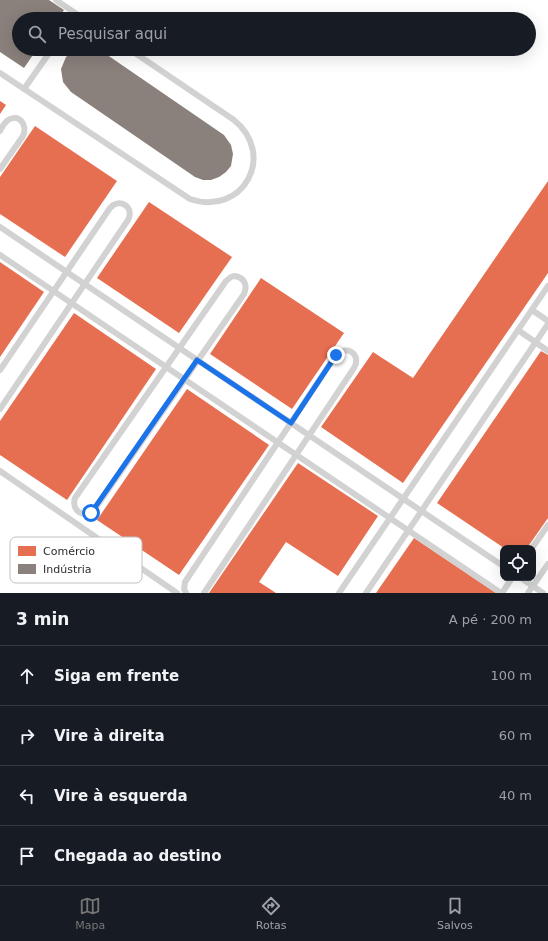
<!DOCTYPE html>
<html lang="pt">
<meta charset="utf-8">
<style>
:root{--surface:#171b24;--page:#242831;--text:#f1f3f6;--muted:#9ea1a6;--line:#363941;--accent:#767676}
body{margin:0;font-family:"DejaVu Sans",sans-serif;background:var(--page);color:var(--text)}
.controls{position:absolute;right:12px;bottom:12px;display:grid;overflow:hidden;border-radius:8px;box-shadow:0 4px 16px #0002}
.controls button{width:36px;height:36px;display:grid;place-items:center;padding:0;border:0;border-bottom:1px solid var(--line);background:var(--surface);color:var(--text);font:20px sans-serif}
.stop{position:absolute;width:12px;height:12px;margin:-9px;border:3px solid #1a73e8;border-radius:50%;background:#fff}
.stop.end{background:#1a73e8;border-color:#fff;box-shadow:0 1px 4px #0008}
.list{margin:0;padding:0;list-style:none}
h2{display:flex;justify-content:space-between;align-items:center;height:52px;margin:0;padding:0 16px;font-size:17px}
h2 small{font-size:13px;font-weight:400;color:var(--muted)}
.list li{display:grid;grid-template-columns:26px 1fr auto;gap:12px;align-items:center;box-sizing:border-box;height:60px;padding:0 16px;border-top:1px solid var(--line)}
.list b{display:block;font-size:15px;white-space:nowrap}
.list em{font-size:13px;font-style:normal;color:var(--muted)}
.icon{flex:none;width:22px;height:22px;fill:none;stroke:currentColor;stroke-width:2;stroke-linecap:round;stroke-linejoin:round}
.map{position:relative;flex:none;width:548px;height:593px;overflow:hidden}
.search{position:absolute;background:var(--surface);box-shadow:0 4px 16px #0002;left:12px;right:12px;top:12px;height:44px;display:flex;align-items:center;gap:10px;box-sizing:border-box;padding:0 14px;border-radius:22px;color:var(--muted);font-size:15px}
.sheet{height:292px;background:var(--surface)}
nav{display:flex;justify-content:space-around;align-items:center;box-sizing:border-box;height:56px;border-top:1px solid var(--line);background:var(--surface);font-size:11px;color:var(--muted)}
nav a{display:grid;justify-items:center;gap:2px}
nav .on{color:var(--accent)}
.map>svg:first-child{display:block}
.shops{fill:#e76f51}
.industry{fill:#8a817c}
.lines{fill:none;stroke-linecap:round;stroke-linejoin:round}
.lane{stroke:#d2d2d2;stroke-width:6}
.route{stroke:#1a73e8;stroke-width:5}
.key{fill:#fff;stroke:#c0c0c0;stroke-width:1}
.key-label{font-size:11px;fill:#2d2d2d}
</style>
<div class="map">
<svg width="548" height="593" viewBox="0 0 548 593">
<rect width="100%" height="100%" fill="#fff"/>
<g class="shops">
<path d="M0,101L6,105L0,114Z"/>
<path d="M35,126L117,181L65,257L0,214V177Z"/>
<path d="M548,181V273L403,483L321,427L373,352L413,378Z"/>
<path d="M149,202L232,257L179,333L97,278Z"/>
<path d="M0,262L44,292L0,357Z"/>
<path d="M261,278L344,333L292,409L210,354Z"/>
<path d="M74,313L156,369L67,500L0,455V421Z"/>
<path d="M541,351L548,355V518L527,548H504L437,503Z"/>
<path d="M187,389L269,445L179,575L97,520Z"/>
<path d="M298,463L378,516L338,576L286,542L259,582L276,593H209Z"/>
<path d="M414,538L496,593H376Z"/>
</g>
<g class="industry">
<path d="M0,0H49L64,10L58,19H19V49H37L24,68L0,52Z"/>
<path d="M75,49L100,50L224,135L231,145L233,154L231,166L226,172L219,177L211,180H203L195,177L71,92L63,82L61,69L66,57Z"/>
</g>
<g class="lines">
<g class="lane">
<path d="M56,0L84,19"/>
<path d="M0,73L190,199C243,217 277,155 234,120L129,49"/>
<path d="M24,89L52,49"/>
<path d="M0,131C2,127 5,122 8,120C19,113 28,125 23,136L0,169"/>
<path d="M0,227L503,566"/>
<path d="M0,255L501,593"/>
<path d="M234,276C244,277 248,285 244,294L94,510C84,519 71,511 75,498L226,281L231,277Z"/>
<path d="M532,310L548,321"/>
<path d="M518,330L548,351"/>
<path d="M0,370L110,208C119,197 135,207 128,220L0,409"/>
<path d="M0,471L177,593"/>
<path d="M532,548L548,525"/>
<path d="M521,578L543,593"/>
<path d="M186,593L184,589L185,582L336,355C346,344 362,354 354,368L204,593"/>
<path d="M339,593L548,286"/>
<path d="M366,593L548,324"/>
<path d="M502,593L512,578"/>
<path d="M528,593L548,564"/>
</g>
</g>
<g class="lines">
<path class="route" d="M91,513L197,360L291,423L336,355"/>
</g>
<rect x="10" y="537" width="132" height="46" rx="6" class="key"/>
<rect x="18" y="546" width="18" height="10" fill="#e76f51"/>
<rect x="18" y="564" width="18" height="10" fill="#8a817c"/>
<g class="key-label">
<text x="43" y="555">Comércio</text>
<text x="43" y="573">Indústria</text>
</g>
</svg>
<div class="controls">
<button><svg class="icon" aria-label="locate" viewBox="0 0 24 24"><circle cx="12" cy="12" r="6"/><path d="M12 2v4M12 18v4M2 12h4M18 12h4"/></svg></button>
</div>
<div class="stop" style="left:91px;top:513px"></div>
<div class="stop end" style="left:336px;top:355px"></div>
<div class="search"><svg class="icon" aria-label="search" viewBox="0 0 24 24"><circle cx="10" cy="10" r="6"/><path d="M15 15l6 6"/></svg>Pesquisar aqui</div>
</div>
<section class="sheet">
<h2>3 min<small>A pé · 200 m</small></h2>
<ul class="list">
<li><svg class="icon" aria-label="ahead" viewBox="0 0 24 24"><path d="M12 20V5M6 11l6-6 6 6"/></svg><div><b>Siga em frente</b></div><em>100 m</em></li>
<li><svg class="icon" aria-label="right" viewBox="0 0 24 24"><path d="M7 20v-9h11M14 6l5 5-5 5"/></svg><div><b>Vire à direita</b></div><em>60 m</em></li>
<li><svg class="icon" aria-label="left" viewBox="0 0 24 24"><path d="M17 20v-9H6M10 6l-5 5 5 5"/></svg><div><b>Vire à esquerda</b></div><em>40 m</em></li>
<li><svg class="icon" aria-label="arrive" viewBox="0 0 24 24"><path d="M6 21V4h12l-3 4 3 4H6"/></svg><div><b>Chegada ao destino</b></div></li>
</ul>
</section>
<nav>
<a class="on"><svg class="icon" aria-label="map" viewBox="0 0 24 24"><path d="M3 6l6-2 6 2 6-2v14l-6 2-6-2-6 2zM9 4v14M15 6v14"/></svg>Mapa</a>
<a><svg class="icon" aria-label="directions" viewBox="0 0 24 24"><path d="M12 3l9 9-9 9-9-9zM9 14v-3h6M13 9l2 2-2 2"/></svg>Rotas</a>
<a><svg class="icon" aria-label="saved" viewBox="0 0 24 24"><path d="M7 4h10v16l-5-4-5 4z"/></svg>Salvos</a>
</nav>
